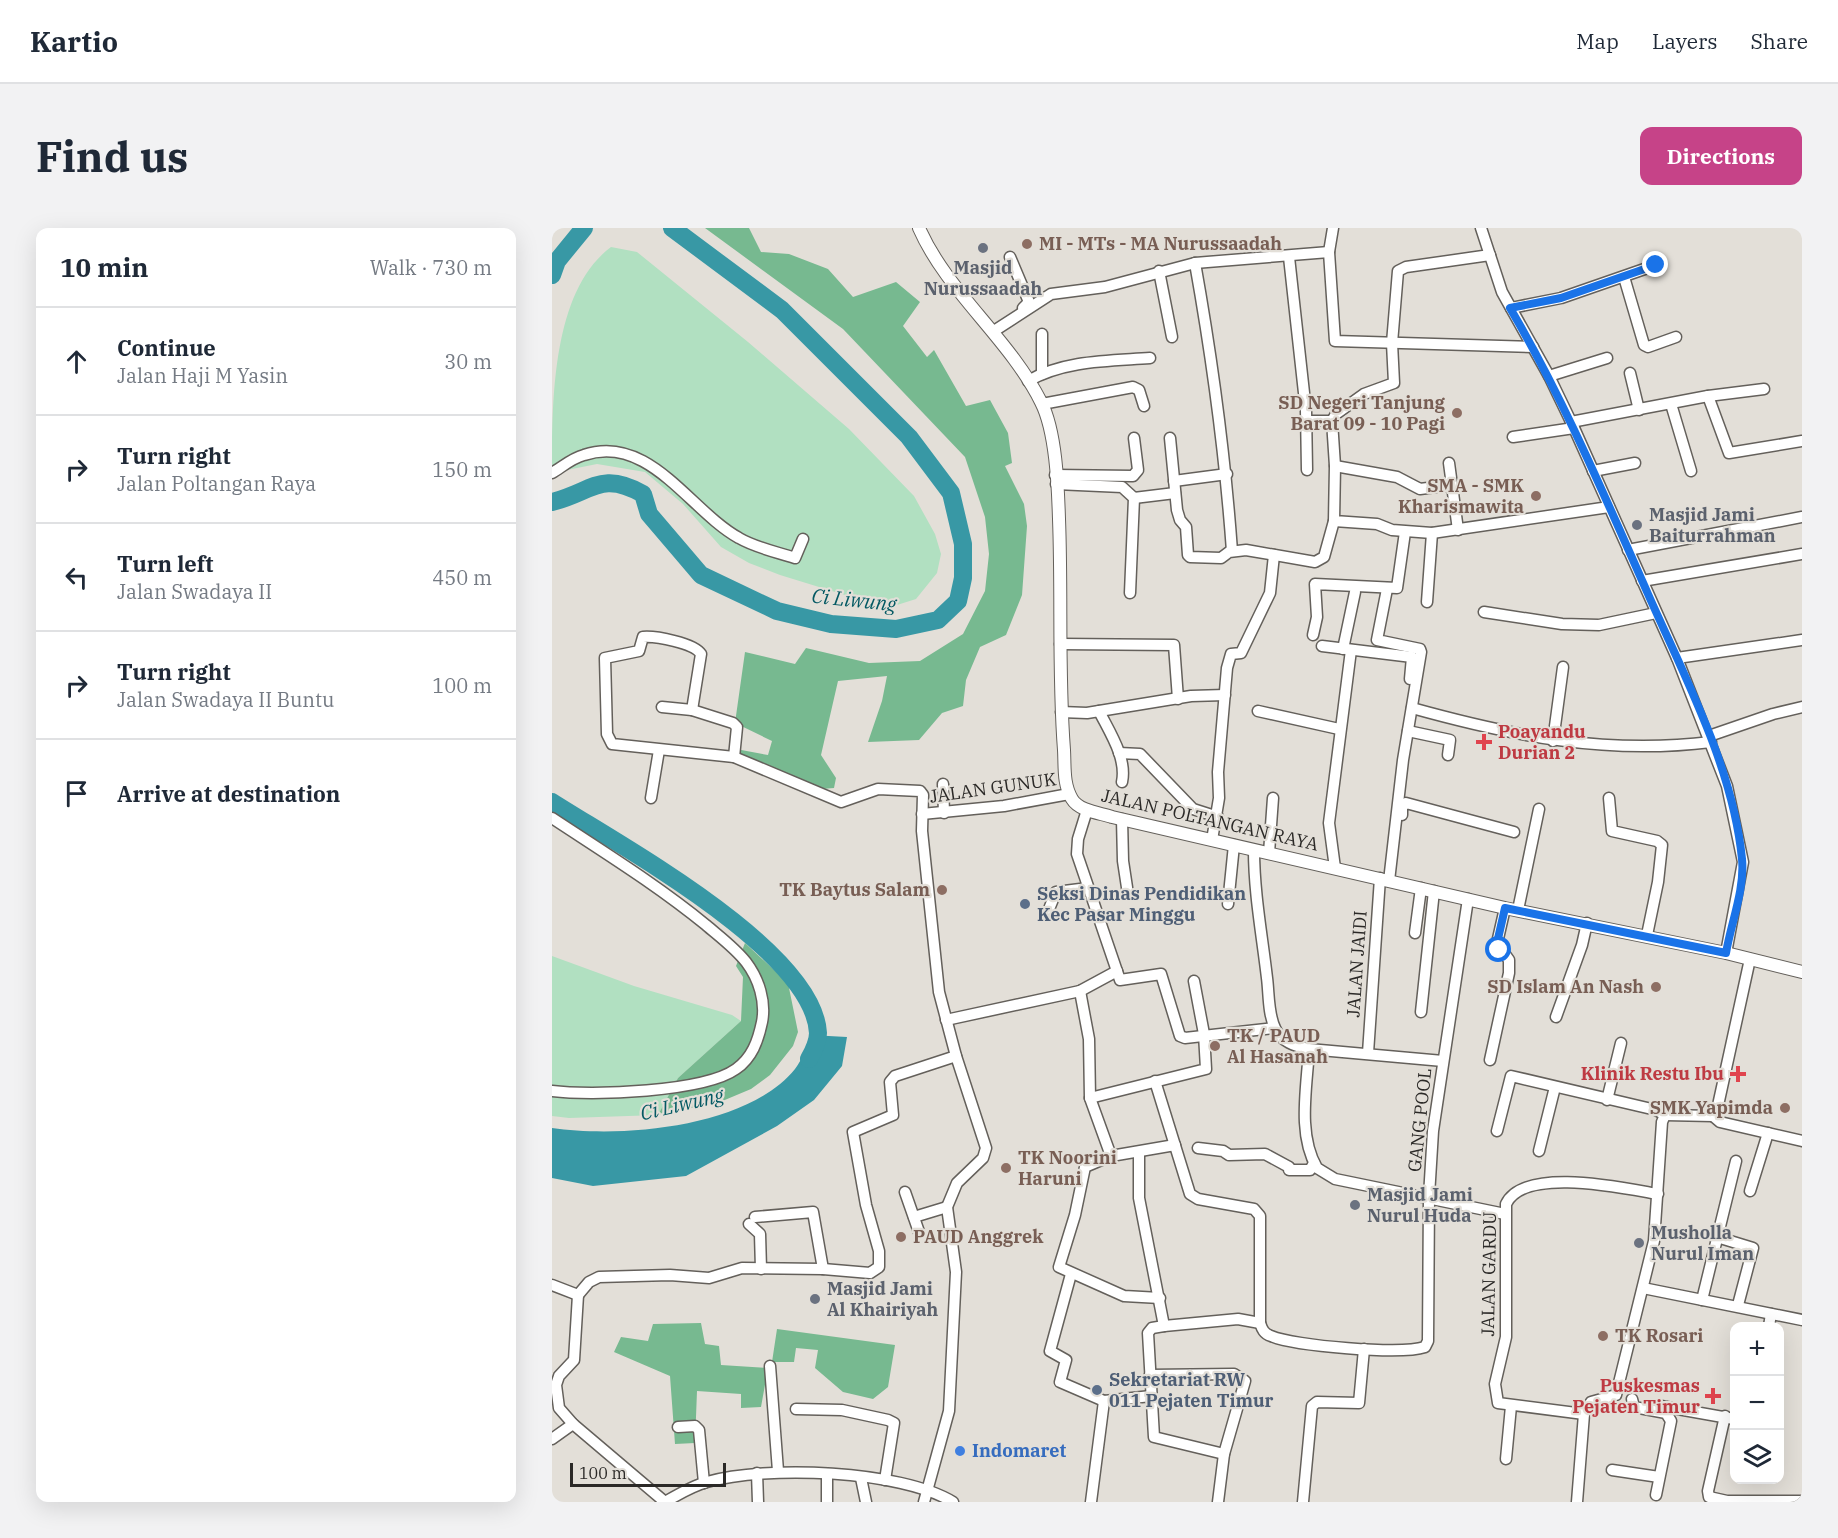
<!DOCTYPE html>
<meta charset="utf-8">
<style>
:root{--surface:#fff;--page:#f2f2f3;--text:#1f2937;--muted:#747a83;--line:#e0e1e3;--accent:#c64388}
body{margin:0;font-family:"IBM Plex Serif",serif;background:var(--page);color:var(--text)}
.controls{position:absolute;right:18px;bottom:18px;display:grid;overflow:hidden;border-radius:12px;box-shadow:0 6px 24px #0002}
.controls button{width:54px;height:54px;display:grid;place-items:center;padding:0;border:0;border-bottom:2px solid var(--line);background:var(--surface);color:var(--text);font:30px sans-serif}
.scale{position:absolute;left:18px;bottom:15px;width:156px;box-sizing:border-box;padding-left:6px;border:3px solid #2b2927;border-top:0;font-size:16px;line-height:21px;white-space:nowrap;color:#2b2927;-webkit-text-stroke:4px #e3dfd8;paint-order:stroke}
.stop{position:absolute;width:18px;height:18px;margin:-14px;border:4px solid #1a73e8;border-radius:50%;background:#fff}
.stop.end{background:#1a73e8;border-color:#fff;box-shadow:0 2px 6px #0008}
.list{margin:0;padding:0;list-style:none}
h2{display:flex;justify-content:space-between;align-items:center;height:78px;margin:0;padding:0 24px;font-size:26px}
h2 small{font-size:20px;font-weight:400;color:var(--muted)}
.list li{display:grid;grid-template-columns:39px 1fr auto;gap:18px;align-items:center;box-sizing:border-box;height:108px;padding:0 24px;border-top:2px solid var(--line)}
.list b{display:block;font-size:22px;white-space:nowrap}
.list p{margin:0;font-size:20px;white-space:nowrap;color:var(--muted)}
.list em{font-size:20px;font-style:normal;color:var(--muted)}
.icon{flex:none;width:33px;height:33px;fill:none;stroke:currentColor;stroke-width:2;stroke-linecap:round;stroke-linejoin:round}
.map{position:relative;flex:none;width:1250px;height:1274px;overflow:hidden;border-radius:12px}
header{display:flex;align-items:center;gap:36px;box-sizing:border-box;height:84px;padding:0 30px;background:var(--surface);border-bottom:2px solid var(--line)}
header strong{font-size:28px}
nav{display:flex;gap:33px;margin-inline-start:auto;font-size:21px}
.intro{display:flex;align-items:center;justify-content:space-between;box-sizing:border-box;height:144px;padding:0 36px}
h1{margin:0;font-size:42px}
.button{padding:15px 27px;border-radius:12px;background:var(--accent);color:#fff;font-size:21px;font-weight:700}
main{display:flex;gap:36px;padding:0 36px}
aside{flex:1;background:var(--surface);border-radius:12px;box-shadow:0 6px 24px #0002}
.map>svg:first-child{display:block}
.green{fill:#b1e0c1}
.forest{fill:#77b990}
.water{fill:#3898a5}
.lines{fill:none;stroke-linecap:round;stroke-linejoin:round}
.river{stroke:#3898a5;stroke-width:18}
.minor-casing{stroke:#64605b;stroke-width:13}
.tertiary-casing{stroke:#64605b;stroke-width:14}
.minor{stroke:#fff;stroke-width:10}
.tertiary{stroke:#fff;stroke-width:12}
.route{stroke:#1a73e8;stroke-width:8}
.education-dot{fill:#8d6e63;stroke:#e3dfd8;stroke-width:2}
.worship-dot{fill:#6b7280;stroke:#e3dfd8;stroke-width:2}
.health-dot{fill:#e0444e;stroke:#e3dfd8;stroke-width:2}
.service-dot{fill:#5c6f8a;stroke:#e3dfd8;stroke-width:2}
.shop-dot{fill:#3f7fe0;stroke:#e3dfd8;stroke-width:2}
.labels{text-anchor:middle;stroke-width:4.5;stroke-linejoin:round;paint-order:stroke}
.education-label{font-size:18px;font-weight:bold;fill:#785e54;stroke:#e3dfd8;text-anchor:start}
.worship-label{font-size:18px;font-weight:bold;fill:#5b616d;stroke:#e3dfd8;text-anchor:start}
.health-label{font-size:18px;font-weight:bold;fill:#be3a42;stroke:#e3dfd8;text-anchor:end}
.street-label{font-size:18px;fill:#2b2927;stroke:#e3dfd8}
.service-label{font-size:18px;font-weight:bold;fill:#4e5e75;stroke:#e3dfd8;text-anchor:start}
.shop-label{font-size:18px;font-weight:bold;fill:#366cbe;stroke:#e3dfd8;text-anchor:start}
.water-label{font-size:20px;font-style:italic;fill:#045963;stroke:#e3dfd8}
</style>
<header>
<strong>Kartio</strong>
<nav><a>Map</a><a>Layers</a><a>Share</a></nav>
</header>
<div class="intro"><h1>Find us</h1><a class="button">Directions</a></div>
<main>
<aside>
<h2>10 min<small>Walk · 730 m</small></h2>
<ul class="list">
<li><svg class="icon" aria-label="ahead" viewBox="0 0 24 24"><path d="M12 20V5M6 11l6-6 6 6"/></svg><div><b>Continue</b><p>Jalan Haji M Yasin</p></div><em>30 m</em></li>
<li><svg class="icon" aria-label="right" viewBox="0 0 24 24"><path d="M7 20v-9h11M14 6l5 5-5 5"/></svg><div><b>Turn right</b><p>Jalan Poltangan Raya</p></div><em>150 m</em></li>
<li><svg class="icon" aria-label="left" viewBox="0 0 24 24"><path d="M17 20v-9H6M10 6l-5 5 5 5"/></svg><div><b>Turn left</b><p>Jalan Swadaya II</p></div><em>450 m</em></li>
<li><svg class="icon" aria-label="right" viewBox="0 0 24 24"><path d="M7 20v-9h11M14 6l5 5-5 5"/></svg><div><b>Turn right</b><p>Jalan Swadaya II Buntu</p></div><em>100 m</em></li>
<li><svg class="icon" aria-label="arrive" viewBox="0 0 24 24"><path d="M6 21V4h12l-3 4 3 4H6"/></svg><div><b>Arrive at destination</b></div></li>
</ul>
</aside>
<div class="map">
<svg width="1250" height="1274" viewBox="0 0 1250 1274">
<rect width="100%" height="100%" fill="#e3dfd8"/>
<g class="green">
<path d="M59,19L85,24L196,114L297,201L362,268L383,306L389,326L385,345L364,371L345,377L319,375L228,347L197,335L169,319L131,276L93,244L45,236L0,245C0,172 0,63 59,19Z"/>
<path d="M0,728L82,758L180,787L189,793L126,850L106,887L17,890L0,888Z"/>
</g>
<g class="forest">
<path d="M153,0H197L209,24L237,26L276,41L301,69L344,54L368,74L351,98L375,129L382,122L414,178L438,172L456,205L460,235L453,238L472,276L475,298L470,367L454,407L428,419L414,452L411,478L390,485L367,512L316,514L330,473L335,448L286,453L269,527L284,550L282,560L269,561L184,529V521L216,527L220,513L183,495L193,424L243,436L254,420L317,435L368,433L411,406L433,363L437,326L433,289L413,229L291,101Z"/>
<path d="M193,715L236,755L246,804L241,818L218,847L199,861L168,874L106,887L126,850L189,793L191,749L184,738Z"/>
<path d="M149,1095L153,1116L167,1118L169,1137L216,1140L209,1179L189,1180V1166L145,1163L143,1215L123,1216L118,1148L62,1124L69,1109L96,1113L101,1096Z"/>
<path d="M225,1101L343,1117L336,1159L321,1171L291,1164L263,1140L266,1122L244,1120L242,1134H220Z"/>
</g>
<path class="water" d="M258,807L295,809L290,838L262,872L225,898L134,948L41,958L0,950V900C70,910 195,900 243,841C251,831 254,818 258,807Z"/>
<g class="lines">
<g class="river">
<path d="M0,47L5,33L32,0"/>
<path d="M0,274C40,264 49,242 91,266L97,286L149,347L225,383L279,396L344,401L386,392L406,373L411,350V316L399,265L357,209L230,82L120,0"/>
<path d="M0,574C65,616 262,722 266,805C266,813 261,824 257,831"/>
</g>
<g class="minor-casing">
<g id="minor">
<path d="M781,0L777,24L783,113L981,119"/>
<path d="M929,0L950,64L997,148L1022,200L1125,430L1175,558L1191,634L1174,725"/>
<path d="M458,29L477,74L471,80"/>
<path d="M737,29L754,183L755,242"/>
<path d="M643,35C660,130 673,226 680,323"/>
<path d="M607,43L620,109"/>
<path d="M1072,49L1092,117L1096,119L1124,109"/>
<path d="M959,80L1009,70L1104,37"/>
<path d="M442,103L499,66L553,59L643,35L777,24"/>
<path d="M490,106V146"/>
<path d="M1078,145L1087,182"/>
<path d="M997,148L1055,130"/>
<path d="M476,153C513,132 557,133 598,130"/>
<path d="M1156,168L1177,225L1250,213"/>
<path d="M490,176L581,159L587,162L592,178"/>
<path d="M1119,176L1139,243"/>
<path d="M753,193H780L783,238L782,293L825,296L840,302L880,305L1057,279"/>
<path d="M780,193L784,186L812,166L842,155L840,115L846,43L854,39L938,27"/>
<path d="M1019,194L1156,168L1212,161"/>
<path d="M961,209L1022,200"/>
<path d="M618,210L625,282L628,292L634,299L636,327L638,329L669,330L677,324L694,322L763,334L772,329L782,293"/>
<path d="M897,235L906,302"/>
<path d="M783,238L845,249L868,261L899,257"/>
<path d="M1041,243L1083,235"/>
<path d="M0,245C10,239 20,230 32,227C97,205 138,283 187,310C204,320 225,324 243,330L251,311"/>
<path d="M503,247L581,248L586,242L582,210"/>
<path d="M622,253L675,246"/>
<path d="M504,256L570,259L582,270L578,365"/>
<path d="M582,270L623,265"/>
<path d="M1076,322L1250,289"/>
<path d="M1090,353L1250,326"/>
<path d="M835,361L825,412L868,421L869,424L851,532L837,653"/>
<path d="M875,374L880,305"/>
<path d="M932,384L1010,396L1047,397L1104,385"/>
<path d="M761,407L765,389L763,356L845,360L853,304"/>
<path d="M508,416L622,417L626,471"/>
<path d="M770,418L860,429L858,451"/>
<path d="M791,421L803,364"/>
<path d="M1125,430L1250,412"/>
<path d="M110,479L140,482L181,495L185,499L182,529"/>
<path d="M860,480C961,508 1054,527 1159,514"/>
<path d="M140,482L149,426C142,415 104,408 91,409L87,423L53,430L55,506L60,516L182,529L289,574L326,561L368,563L371,567L370,603L387,764L404,828L434,920L431,930L405,955L395,979L404,1044L397,1183L372,1274"/>
<path d="M547,483C558,505 575,530 570,554"/>
<path d="M706,483L787,501"/>
<path d="M509,484L535,485L639,468L673,467"/>
<path d="M856,503L898,512L896,527"/>
<path d="M1157,508L1221,486L1250,479"/>
<path d="M1001,513L1011,439"/>
<path d="M567,525L588,526L641,581L666,589"/>
<path d="M391,556L392,585"/>
<path d="M99,570L107,522"/>
<path d="M1057,570L1060,603L1105,613L1110,617L1106,654L1095,707"/>
<path d="M535,582L526,611L525,626L568,752L609,746L628,808L633,810L722,800"/>
<path d="M370,586L452,578L517,566"/>
<path d="M850,587V579L854,575L962,604"/>
<path d="M0,590C53,625 105,657 154,697C168,709 183,720 194,734C207,751 214,774 210,794C206,813 200,830 184,841C152,864 39,868 0,863"/>
<path d="M570,591L571,633L576,666"/>
<path d="M660,612L667,570L666,544L675,440L679,426L689,425L718,365L722,327"/>
<path d="M702,622C702,665 710,707 715,750C717,765 716,786 723,800C729,814 743,818 757,821L891,833"/>
<path d="M717,625L721,570"/>
<path d="M783,640L777,595L799,422"/>
<path d="M676,676L682,617"/>
<path d="M497,681L504,664L536,660"/>
<path d="M966,682L987,581"/>
<path d="M863,705L869,660"/>
<path d="M528,763L537,811L538,870L559,928L623,917"/>
<path d="M869,784L882,663"/>
<path d="M1004,789L1030,717L1035,695"/>
<path d="M394,792L528,763L565,743"/>
<path d="M757,821C755,859 745,906 765,940L783,951L953,986"/>
<path d="M816,825L828,650"/>
<path d="M938,832L957,745V732L945,715L953,680"/>
<path d="M603,853L638,966L646,971L702,981L708,988V1095C710,1101 712,1106 719,1108C742,1118 849,1127 873,1119L876,1113L877,968L881,903L916,671"/>
<path d="M538,870L654,841L652,806L642,753"/>
<path d="M1055,872L1069,815"/>
<path d="M1113,887L1161,888"/>
<path d="M1161,888L1165,882L1198,731"/>
<path d="M1161,888L1168,894L1250,913"/>
<path d="M945,903L959,848L1104,882L1113,887"/>
<path d="M646,920L671,923L677,927L713,926L737,939V942H758L762,935"/>
<path d="M987,923L1003,859"/>
<path d="M587,924V970L612,1098"/>
<path d="M559,928L533,939L523,987L507,1039L572,1068L608,1070"/>
<path d="M1198,963L1216,905"/>
<path d="M353,964L367,1004"/>
<path d="M203,989L261,984L271,1041"/>
<path d="M362,989L395,979"/>
<path d="M197,996L208,1006L209,1041"/>
<path d="M1165,1009L1201,1020L1186,1077"/>
<path d="M519,1046L498,1123L514,1132L508,1154L552,1173"/>
<path d="M0,1057L26,1067"/>
<path d="M1091,1060L1250,1092"/>
<path d="M26,1067L37,1054L47,1049L118,1047L157,1050L190,1040L271,1041L318,1045L327,1039V1023L314,977L301,904L341,887L338,854L343,848L404,828"/>
<path d="M26,1067L22,1132L7,1148L4,1157L7,1180L21,1196L113,1274"/>
<path d="M1150,1072L1184,933"/>
<path d="M1217,1098L1219,1086"/>
<path d="M218,1138L226,1243"/>
<path d="M598,1147L682,1146L693,1153L672,1226L666,1274"/>
<path d="M1080,1171L1082,1179L1114,1185L1119,1193L1104,1267"/>
<path d="M1109,1178L1182,1191"/>
<path d="M244,1181L290,1182L336,1192L342,1195L333,1252"/>
<path d="M1032,1186L946,1175L943,1156L954,1109V976C972,938 1071,960 1106,966"/>
<path d="M1173,1188L1156,1263L1157,1269L1175,1273H1250"/>
<path d="M126,1199L143,1198L147,1202L152,1255"/>
<path d="M0,1211L21,1196"/>
<path d="M672,1226L602,1209L596,1105L600,1100L612,1098L686,1091L708,1095"/>
<path d="M954,1231L959,1178"/>
<path d="M1060,1242L1107,1249"/>
<path d="M205,1245L206,1274"/>
<path d="M275,1247V1274"/>
<path d="M309,1250L314,1274"/>
<path d="M113,1274C127,1266 140,1258 155,1254C214,1237 348,1242 401,1274"/>
<path d="M539,1274L552,1173L599,1168"/>
<path d="M751,1274L760,1178L765,1174L807,1175L812,1121"/>
<path d="M1025,1274L1032,1186L1039,1174L1064,1167L1102,1013L1110,894L1113,887"/>
</g>
</g>
<g class="tertiary-casing">
<path id="tertiary" d="M367,0C395,64 457,110 489,174C504,203 506,258 507,291C510,368 506,445 512,522C513,539 511,556 520,571C527,583 548,585 560,589L953,680L1174,725L1250,744"/>
</g>
<use href="#minor" class="minor"/>
<use href="#tertiary" class="tertiary"/>
</g>
<g class="lines">
<path class="route" d="M947,722L945,715L953,680L1174,725C1179,695 1193,661 1190,631C1181,539 1133,450 1096,366C1053,269 1012,172 958,80L1009,70L1104,37"/>
</g>
<g class="education-dot">
<circle cx="475" cy="16" r="6"/>
<circle cx="905" cy="185" r="6"/>
<circle cx="984" cy="268" r="6"/>
<circle cx="390" cy="662" r="6"/>
<circle cx="1104" cy="759" r="6"/>
<circle cx="663" cy="818" r="6"/>
<circle cx="1233" cy="880" r="6"/>
<circle cx="454" cy="940" r="6"/>
<circle cx="349" cy="1009" r="6"/>
<circle cx="1051" cy="1108" r="6"/>
</g>
<g class="worship-dot">
<circle cx="431" cy="20" r="6"/>
<circle cx="1085" cy="297" r="6"/>
<circle cx="803" cy="977" r="6"/>
<circle cx="1087" cy="1015" r="6"/>
<circle cx="263" cy="1071" r="6"/>
</g>
<g class="health-dot">
<path d="M929 505h6v6h6v6h-6v6h-6v-6h-6v-6h6z"/>
<path d="M1183 837h6v6h6v6h-6v6h-6v-6h-6v-6h6z"/>
<path d="M1158 1159h6v6h6v6h-6v6h-6v-6h-6v-6h6z"/>
</g>
<g class="service-dot">
<circle cx="473" cy="676" r="6"/>
<circle cx="545" cy="1162" r="6"/>
</g>
<circle class="shop-dot" cx="408" cy="1223" r="6"/>
<g class="labels">
<g class="education-label">
<text x="487" y="22">MI - MTs - MA Nurussaadah</text>
<text x="893" y="181" text-anchor="end">SD Negeri Tanjung<tspan x="893" dy="21">Barat 09 - 10 Pagi</tspan></text>
<text x="972" y="264" text-anchor="end">SMA - SMK<tspan x="972" dy="21">Kharismawita</tspan></text>
<text x="378" y="668" text-anchor="end">TK Baytus Salam</text>
<text x="1092" y="765" text-anchor="end">SD Islam An Nash</text>
<text x="675" y="814">TK / PAUD<tspan x="675" dy="21">Al Hasanah</tspan></text>
<text x="1221" y="886" text-anchor="end">SMK Yapimda</text>
<text x="466" y="936">TK Noorini<tspan x="466" dy="21">Haruni</tspan></text>
<text x="361" y="1015">PAUD Anggrek</text>
<text x="1063" y="1114">TK Rosari</text>
</g>
<g class="worship-label">
<text x="431" y="46" text-anchor="middle">Masjid<tspan x="431" dy="21">Nurussaadah</tspan></text>
<text x="1097" y="293">Masjid Jami<tspan x="1097" dy="21">Baiturrahman</tspan></text>
<text x="815" y="973">Masjid Jami<tspan x="815" dy="21">Nurul Huda</tspan></text>
<text x="1099" y="1011">Musholla<tspan x="1099" dy="21">Nurul Iman</tspan></text>
<text x="275" y="1067">Masjid Jami<tspan x="275" dy="21">Al Khairiyah</tspan></text>
</g>
<g class="health-label">
<text x="946" y="510" text-anchor="start">Poayandu<tspan x="946" dy="21">Durian 2</tspan></text>
<text x="1172" y="852">Klinik Restu Ibu</text>
<text x="1148" y="1164">Puskesmas<tspan x="1148" dy="21">Pejaten Timur</tspan></text>
</g>
<g class="street-label">
<text transform="translate(441 560) rotate(-8)" y="6">JALAN GUNUK</text>
<text transform="translate(658 592) rotate(13)" y="6">JALAN POLTANGAN RAYA</text>
<text transform="translate(805 736) rotate(-86)" y="6">JALAN JAIDI</text>
<text transform="translate(868 892) rotate(-84)" y="6">GANG POOL</text>
<text transform="translate(937 1046) rotate(-89)" y="6">JALAN GARDU</text>
</g>
<g class="service-label">
<text x="485" y="672">Seksi Dinas Pendidikan<tspan x="485" dy="21">Kec Pasar Minggu</tspan></text>
<text x="557" y="1158">Sekretariat RW<tspan x="557" dy="21">011 Pejaten Timur</tspan></text>
</g>
<g class="shop-label">
<text x="420" y="1229">Indomaret</text>
</g>
<g class="water-label">
<text transform="translate(302 372) rotate(6)" y="7">Ci Liwung</text>
<text transform="translate(130 876) rotate(-13)" y="7">Ci Liwung</text>
</g>
</g>
</svg>
<div class="controls">
<button>+</button>
<button>−</button>
<button><svg class="icon" aria-label="layers" viewBox="0 0 24 24"><path d="M12 4l9 5-9 5-9-5zM3 14l9 5 9-5"/></svg></button>
</div>
<div class="scale">100 m</div>
<div class="stop" style="left:947px;top:722px"></div>
<div class="stop end" style="left:1104px;top:37px"></div>
</div>
</main>
